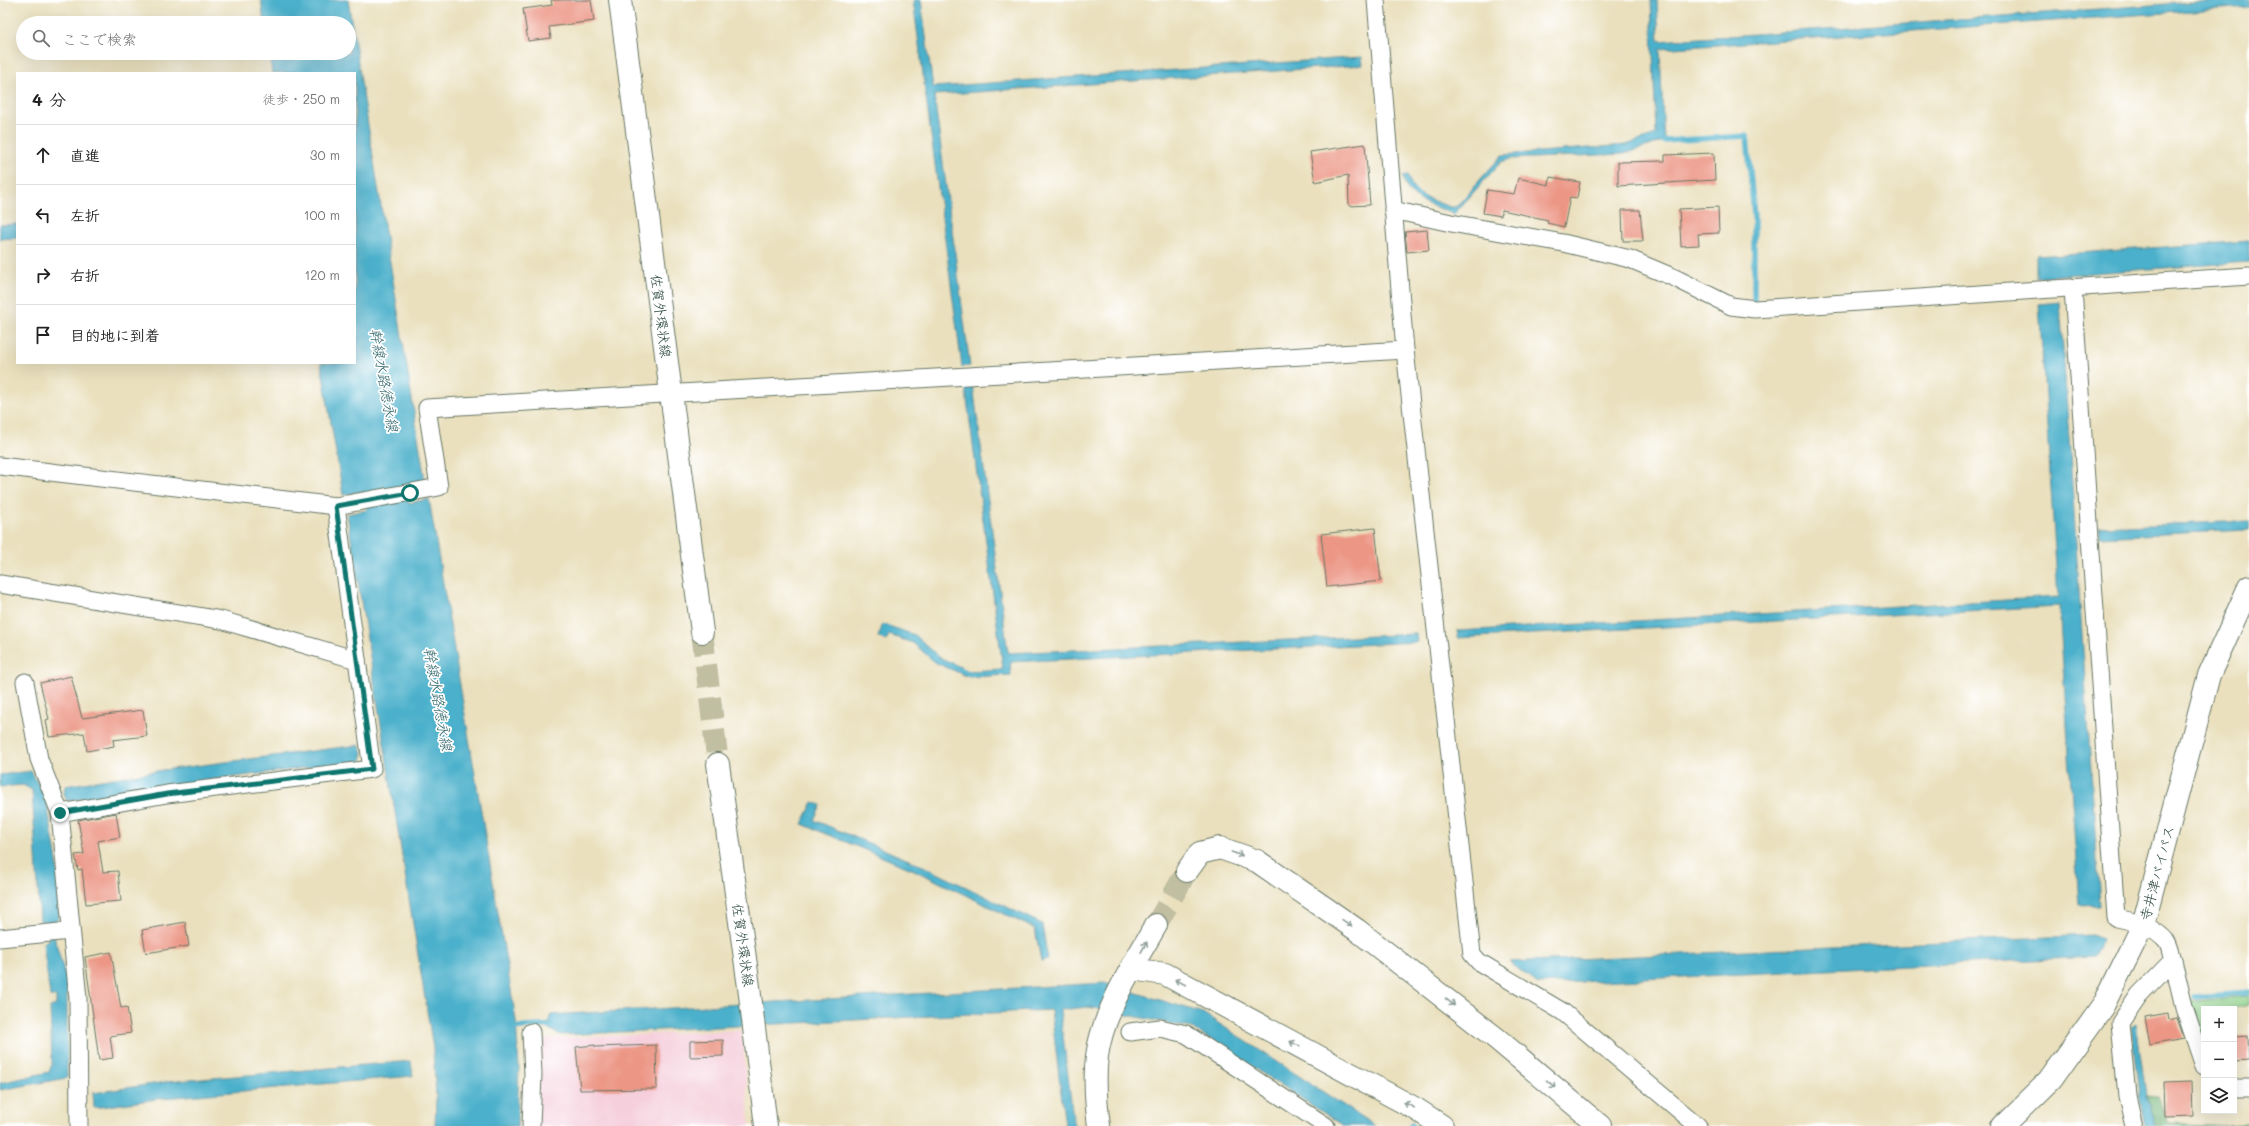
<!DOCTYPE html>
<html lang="ja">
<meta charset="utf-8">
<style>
:root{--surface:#fff;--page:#f2f2f2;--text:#222;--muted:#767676;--line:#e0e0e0}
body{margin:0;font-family:Mali,"Klee One",sans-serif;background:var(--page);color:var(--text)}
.controls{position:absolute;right:12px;bottom:12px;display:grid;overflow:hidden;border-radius:0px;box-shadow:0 4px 16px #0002}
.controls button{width:36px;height:36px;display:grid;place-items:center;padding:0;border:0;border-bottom:1px solid var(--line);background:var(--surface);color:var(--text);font:20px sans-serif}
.stop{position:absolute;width:12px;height:12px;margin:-9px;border:3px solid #0f766e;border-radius:50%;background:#fff}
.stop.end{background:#0f766e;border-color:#fff;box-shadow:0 1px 4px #0008}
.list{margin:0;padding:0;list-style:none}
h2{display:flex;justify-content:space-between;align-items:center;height:52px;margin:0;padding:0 16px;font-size:17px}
h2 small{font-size:13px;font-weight:400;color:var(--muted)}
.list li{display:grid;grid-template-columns:26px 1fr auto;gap:12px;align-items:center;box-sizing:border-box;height:60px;padding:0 16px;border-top:1px solid var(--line)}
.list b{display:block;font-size:15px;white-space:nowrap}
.list em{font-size:13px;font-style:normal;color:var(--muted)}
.icon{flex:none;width:22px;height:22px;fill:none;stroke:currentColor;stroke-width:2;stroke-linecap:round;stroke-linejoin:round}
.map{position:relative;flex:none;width:2249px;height:1126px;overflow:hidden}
.search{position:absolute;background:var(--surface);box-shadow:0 4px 16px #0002;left:16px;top:16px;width:340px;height:44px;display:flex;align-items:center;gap:10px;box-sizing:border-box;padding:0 14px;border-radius:22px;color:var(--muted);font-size:15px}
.panel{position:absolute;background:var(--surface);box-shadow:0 4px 16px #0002;left:16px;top:72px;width:340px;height:292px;border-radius:0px}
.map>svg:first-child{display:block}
.built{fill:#f5cfdb}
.green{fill:#8ed18a;stroke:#56875f}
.forest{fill:#72b376;stroke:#487855}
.water{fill:#4cb0cb;stroke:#367680}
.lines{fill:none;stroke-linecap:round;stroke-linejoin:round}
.stream{stroke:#4cb0cb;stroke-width:5.5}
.building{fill:#ec9685}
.primary-tunnel{stroke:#c1bfa2;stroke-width:22;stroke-dasharray:22 11;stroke-linecap:butt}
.motorway-tunnel{stroke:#c1bfa2;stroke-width:22;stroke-dasharray:22 11;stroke-linecap:butt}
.minor-casing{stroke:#667664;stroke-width:19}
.primary-casing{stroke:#667664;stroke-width:24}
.trunk-casing{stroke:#667664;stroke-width:24}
.motorway-casing{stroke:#667664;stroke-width:24}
.minor{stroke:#fff;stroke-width:17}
.primary{stroke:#fff;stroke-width:22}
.trunk{stroke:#fff;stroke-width:22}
.motorway{stroke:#fff;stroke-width:22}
.oneway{stroke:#8f9e9a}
.route{stroke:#0f766e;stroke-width:5}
.labels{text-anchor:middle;stroke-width:3.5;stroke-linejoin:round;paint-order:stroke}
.street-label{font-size:14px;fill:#1f3d34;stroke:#fff}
.water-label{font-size:15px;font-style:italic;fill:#2f6569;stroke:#fff}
</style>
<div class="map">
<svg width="2249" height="1126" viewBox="0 0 2249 1126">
<rect width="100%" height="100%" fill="#fff"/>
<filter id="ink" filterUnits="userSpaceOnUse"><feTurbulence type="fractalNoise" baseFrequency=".025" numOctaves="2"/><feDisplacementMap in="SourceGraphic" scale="8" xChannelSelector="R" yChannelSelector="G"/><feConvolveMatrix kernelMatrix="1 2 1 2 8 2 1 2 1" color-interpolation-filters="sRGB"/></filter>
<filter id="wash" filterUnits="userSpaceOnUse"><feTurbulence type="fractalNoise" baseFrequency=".012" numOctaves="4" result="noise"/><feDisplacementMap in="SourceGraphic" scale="16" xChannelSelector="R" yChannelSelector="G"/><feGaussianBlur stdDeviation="0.9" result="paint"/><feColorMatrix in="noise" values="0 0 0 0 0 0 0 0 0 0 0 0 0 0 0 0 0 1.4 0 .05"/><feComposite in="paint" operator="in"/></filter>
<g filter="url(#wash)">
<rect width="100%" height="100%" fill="#eae0bd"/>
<path class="built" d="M742,1030L750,1126H535L536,1039Z"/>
<path class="green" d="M2249,996V1004L2225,1009H2204V1041L2187,1002Z"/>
<path class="forest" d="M2146,1095L2157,1096L2168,1123L2232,1126L2249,1122V1126H2155Z"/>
<g class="water">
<path d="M261,0H348L425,480L405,484L408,503L429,499L516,1020L519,1066L517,1126H435L436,1095L433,1048L347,514L367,510L364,491L343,495L321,363H355V73H272L269,53H349V23H264Z"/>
<path d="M913,0H921L933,87L1362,57L1363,65L934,95L970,366L962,367Z"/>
<path d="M1651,0H1657L1659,41L2221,0H2249V7L1660,49L1664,141L1624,154L1510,159L1501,162L1454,214C1433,205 1406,201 1403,176L1408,175C1412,196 1432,200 1450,207H1456L1502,155L1626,145L1656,135Z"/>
<path d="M17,224V238L0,239V225Z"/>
<path d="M2249,241V262L2036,277V256Z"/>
<path d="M2060,302L2100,905L2079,906L2059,606L1458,638L1457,631L2058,597L2039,304Z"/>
<path d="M965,385H973L1008,653L1416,634L1417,642L1010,662L1011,675L969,677L936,663L913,643L889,635L886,641L878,637L883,624L915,635L939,657L969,671L1003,669Z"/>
<path d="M2249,521V530L2100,537L2099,527Z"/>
<path d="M359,745L363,752L361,761L171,785L67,801L64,794L65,786L163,770Z"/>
<path d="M31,771L46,798L57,861L59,918L53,922L55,940L67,981V1078L0,1090V1083L49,1072L52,1064L50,1007L56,1005V997L50,996L43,943L48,940L47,922L40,921L32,790L23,785L0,787V775Z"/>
<path d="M813,802L821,805L814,820L923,866L1042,924L1048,960L1041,961L1035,929L914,870L802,824Z"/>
<path d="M2092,935L2102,939L2094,957L1538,984L1509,962Z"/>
<path d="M1104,983L1203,1013L1375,1126H1344L1192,1028L1088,1007L1060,1010L1074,1126H1065L1051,1010L561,1035L549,1029L550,1015Z"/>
<path d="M2136,1023L2146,1095L2155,1126H2145L2139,1095L2131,1026Z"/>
<path d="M411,1061L413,1076L164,1098L94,1108L93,1093L166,1082Z"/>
</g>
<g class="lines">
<g class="stream">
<path d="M1664,141L1747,136L1754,216V300"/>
<path d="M2194,997L2249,993"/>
<path d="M509,1028L556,1025"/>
<path d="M1411,1126L1412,1125"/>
</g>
</g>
<g id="blocks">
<g class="building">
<path d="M551,0H591L594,21L549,27L551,38L528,41L523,9L552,5Z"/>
<path d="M1365,144L1370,205L1349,206L1348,175L1315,182L1310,152Z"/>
<path d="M1714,153L1715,180L1618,186V162L1665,161V155Z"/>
<path d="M1550,177L1580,182L1577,198L1570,197L1564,227L1547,223L1548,220L1502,210L1501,216L1483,213L1487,190L1514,194L1518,178L1549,185Z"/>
<path d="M1718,207L1719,233L1698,234L1699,245L1681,246L1679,209Z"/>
<path d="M1622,210H1640L1643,241H1623Z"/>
<path d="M1427,230L1429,250L1407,252L1405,232Z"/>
<path d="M1375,528L1381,581L1327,587L1321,534Z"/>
<path d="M71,676L82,718L143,710L147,736L113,740L114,746L87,751L84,733L49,737L46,720L49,719L40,683Z"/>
<path d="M116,813L120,837L98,841L103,872L118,871L121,901L86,904L82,869L78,870L75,855L84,854L78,820Z"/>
<path d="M185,922L189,946L146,953L142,930Z"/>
<path d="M111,952L121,1008L127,1007L131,1033L110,1036L113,1058L99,1060L85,957Z"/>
<path d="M2168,1013L2169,1020L2177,1018L2184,1038L2150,1044L2145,1017Z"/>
<path d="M2248,1036L2249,1061L2234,1062V1037Z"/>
<path d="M723,1040V1056L690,1057V1041Z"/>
<path d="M595,1045V1047L656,1045L657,1089L580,1090L576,1047Z"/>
<path d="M2191,1081L2192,1116L2165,1117L2164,1082Z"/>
</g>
</g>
</g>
<g filter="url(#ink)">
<use href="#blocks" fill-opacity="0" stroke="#667664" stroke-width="1"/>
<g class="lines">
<path class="primary-tunnel" d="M702,632L718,764"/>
<path class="motorway-tunnel" d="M1156,925L1187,871"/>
<g class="minor-casing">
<g id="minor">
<path d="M1376,0L1405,350L1472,954L1479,962L1563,1012L1698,1126"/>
<path d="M1393,210L1451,223L1563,243L1630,259L1675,278L1731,306L1755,309L2249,276"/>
<path d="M2073,289L2116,918C2134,921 2155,927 2167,942C2170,947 2171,954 2173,960L2139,995L2120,1023L2127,1096L2134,1126"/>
<path d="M0,466L336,506L439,487L427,408L1405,350"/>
<path d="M0,584L221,620L357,660"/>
<path d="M25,682L39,759L60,813L167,794L372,769L336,506"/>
<path d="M60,813L78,999L79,1126"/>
<path d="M0,938L70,931"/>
<path d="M2173,960L2184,1007L2204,1066"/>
<path d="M531,1032L533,1074L531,1126"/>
<path d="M1130,1032L1160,1028L1186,1034L1326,1126"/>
<path d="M2234,1088H2249"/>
</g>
</g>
<g class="primary-casing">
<g id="primary">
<path d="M620,0L702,632"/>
<path d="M718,764L749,987L766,1126"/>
</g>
</g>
<g class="trunk-casing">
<path id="trunk" d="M2003,1126L2050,1080L2103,1006L2143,925L2209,675L2249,587"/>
</g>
<g class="motorway-casing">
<g id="motorway">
<path d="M1187,871L1200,853L1220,848L1257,861L1357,930L1497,1039L1600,1126"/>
<path d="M1132,969L1165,974L1416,1109L1442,1126"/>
<path d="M1099,1126C1096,1103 1094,1079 1097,1056C1103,1011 1134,964 1156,925"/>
</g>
</g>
<use href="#minor" class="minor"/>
<use href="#primary" class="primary"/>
<use href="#trunk" class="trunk"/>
<use href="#motorway" class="motorway"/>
</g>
<defs><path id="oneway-shaft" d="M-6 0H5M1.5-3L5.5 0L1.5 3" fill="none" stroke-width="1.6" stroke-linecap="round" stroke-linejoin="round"/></defs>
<g class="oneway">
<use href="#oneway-shaft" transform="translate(1237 854) rotate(19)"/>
<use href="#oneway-shaft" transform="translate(1347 923) rotate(35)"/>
<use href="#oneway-shaft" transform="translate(1144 947) rotate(-61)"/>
<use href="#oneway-shaft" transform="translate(1180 982) rotate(-152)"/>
<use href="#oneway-shaft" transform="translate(1450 1002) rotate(38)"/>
<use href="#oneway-shaft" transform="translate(1295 1044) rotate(-152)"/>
<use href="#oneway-shaft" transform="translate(1551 1084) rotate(40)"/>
<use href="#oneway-shaft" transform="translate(1409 1105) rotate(-152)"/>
</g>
</g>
<g class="lines" filter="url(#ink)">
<path class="route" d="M60,813L167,794L372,769L336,506L410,493"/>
</g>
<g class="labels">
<g class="street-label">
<text transform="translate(661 316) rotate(83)" y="5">佐賀外環状線</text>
<text transform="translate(2157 873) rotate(-75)" y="5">寺井津バイパス</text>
<text transform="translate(743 945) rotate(82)" y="5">佐賀外環状線</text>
</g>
<g class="water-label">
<text transform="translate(384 380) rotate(80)" y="5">幹線水路徳永線</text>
<text transform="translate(438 699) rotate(80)" y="5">幹線水路徳永線</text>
</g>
</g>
</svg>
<div class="controls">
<button>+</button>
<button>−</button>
<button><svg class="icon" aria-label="layers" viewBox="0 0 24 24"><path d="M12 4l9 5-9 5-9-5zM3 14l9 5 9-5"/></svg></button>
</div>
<div class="stop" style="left:410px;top:493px"></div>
<div class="stop end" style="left:60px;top:813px"></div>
<div class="search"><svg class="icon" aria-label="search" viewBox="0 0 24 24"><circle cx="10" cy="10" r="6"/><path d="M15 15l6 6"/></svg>ここで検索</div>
<section class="panel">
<h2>4 分<small>徒歩 · 250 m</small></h2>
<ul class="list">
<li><svg class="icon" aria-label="ahead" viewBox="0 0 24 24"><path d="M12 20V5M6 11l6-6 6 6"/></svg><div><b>直進</b></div><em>30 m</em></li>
<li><svg class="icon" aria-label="left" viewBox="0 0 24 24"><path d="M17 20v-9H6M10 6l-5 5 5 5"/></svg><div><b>左折</b></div><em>100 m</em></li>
<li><svg class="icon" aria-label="right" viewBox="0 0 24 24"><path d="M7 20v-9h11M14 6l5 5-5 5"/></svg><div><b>右折</b></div><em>120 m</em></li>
<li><svg class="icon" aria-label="arrive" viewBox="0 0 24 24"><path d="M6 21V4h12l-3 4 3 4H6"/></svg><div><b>目的地に到着</b></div></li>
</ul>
</section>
</div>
